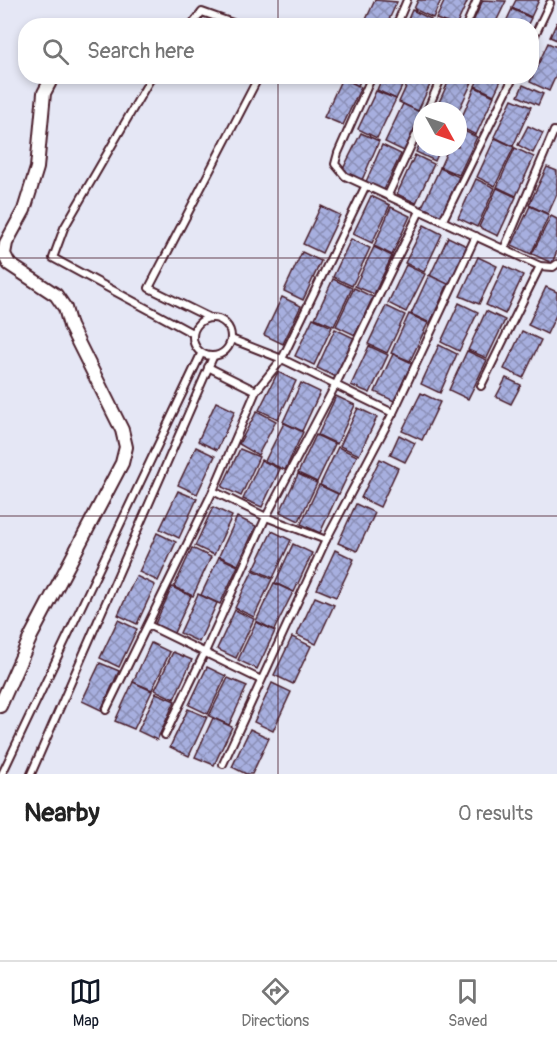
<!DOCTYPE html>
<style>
:root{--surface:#fff;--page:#f6f6f6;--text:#222;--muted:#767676;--line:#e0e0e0;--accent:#111827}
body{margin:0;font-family:Pangolin,sans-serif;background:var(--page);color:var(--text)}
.compass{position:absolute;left:413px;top:102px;width:54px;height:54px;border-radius:50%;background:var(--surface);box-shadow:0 3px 9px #0003;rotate:130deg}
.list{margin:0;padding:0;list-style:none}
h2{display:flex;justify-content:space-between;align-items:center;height:78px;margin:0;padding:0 24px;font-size:26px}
h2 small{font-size:20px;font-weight:400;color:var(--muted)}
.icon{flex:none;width:33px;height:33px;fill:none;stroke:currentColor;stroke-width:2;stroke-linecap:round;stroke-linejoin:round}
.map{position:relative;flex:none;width:557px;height:774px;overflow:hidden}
.search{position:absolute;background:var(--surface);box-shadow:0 3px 9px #0003;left:18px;right:18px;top:18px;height:66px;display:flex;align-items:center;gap:15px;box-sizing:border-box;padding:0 21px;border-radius:24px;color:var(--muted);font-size:22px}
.sheet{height:186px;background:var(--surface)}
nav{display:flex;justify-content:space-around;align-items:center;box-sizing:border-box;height:84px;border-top:2px solid var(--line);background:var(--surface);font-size:16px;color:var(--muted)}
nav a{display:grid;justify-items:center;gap:3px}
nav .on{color:var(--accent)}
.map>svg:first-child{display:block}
.building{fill:url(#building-cross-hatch);stroke:#4a1f2b;stroke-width:1.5}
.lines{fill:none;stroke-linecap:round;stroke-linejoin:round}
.service-casing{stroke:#4a1f2b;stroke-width:10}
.minor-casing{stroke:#4a1f2b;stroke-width:16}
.service{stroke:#fff;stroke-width:6}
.minor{stroke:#fff;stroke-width:12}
.grid{fill:none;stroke:#4a1f2b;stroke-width:1.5;stroke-opacity:0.55}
</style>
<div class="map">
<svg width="557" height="774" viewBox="0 0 557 774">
<defs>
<pattern id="building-cross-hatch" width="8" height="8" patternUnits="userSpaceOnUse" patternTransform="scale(1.5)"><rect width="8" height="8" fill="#a7afdf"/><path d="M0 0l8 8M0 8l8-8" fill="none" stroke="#8a8eb5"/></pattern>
</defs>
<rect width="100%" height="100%" fill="#e5e7f5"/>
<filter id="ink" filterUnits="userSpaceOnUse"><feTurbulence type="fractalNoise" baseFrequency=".0167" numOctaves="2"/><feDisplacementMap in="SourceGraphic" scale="12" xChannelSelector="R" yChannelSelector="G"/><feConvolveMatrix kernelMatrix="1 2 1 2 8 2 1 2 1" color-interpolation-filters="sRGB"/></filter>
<g filter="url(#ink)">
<g class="building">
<path d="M375,0L397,2L386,26H363Z"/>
<path d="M418,0H441L433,18L414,9Z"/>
<path d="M445,0H468L456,26L436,19Z"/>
<path d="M483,0L506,1L494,26H471Z"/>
<path d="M516,0H539L531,17L512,8Z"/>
<path d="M512,9L531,18L527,26H504Z"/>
<path d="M412,10L431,19L428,26H405Z"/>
<path d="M557,22V40L550,37Z"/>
<path d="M548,43L557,47V73L549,91L530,82Z"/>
<path d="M339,76H362L358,86Z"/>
<path d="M383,76H407L396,99L377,90Z"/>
<path d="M411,76H434L418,111L399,102Z"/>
<path d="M451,76H460L472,82L458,112L435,111Z"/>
<path d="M480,76H503L494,95L475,86Z"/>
<path d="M342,78L361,87L343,125L324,117Z"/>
<path d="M523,85L543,94L538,105L518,96Z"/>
<path d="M475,87L494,96L476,135L458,126Z"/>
<path d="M376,91L396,99L377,138L358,129Z"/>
<path d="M512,99L531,107L513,146L494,137Z"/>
<path d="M403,104L422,113L404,151L385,142Z"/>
<path d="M528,126L543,133L533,153L518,145Z"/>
<path d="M458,128L477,137L459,175L440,167L449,147H458Z"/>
<path d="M361,133L379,141L362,180L342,171Z"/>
<path d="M495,138L514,147L495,186L477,177Z"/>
<path d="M422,139V147H441L435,161L416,152Z"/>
<path d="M382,145L401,154L383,192L365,184Z"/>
<path d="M515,148L534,157L516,196L497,187Z"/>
<path d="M415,155L434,164L416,203L397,194Z"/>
<path d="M547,167L557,171V194L548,214L529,205Z"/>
<path d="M440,168L459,177L441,216L422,207Z"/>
<path d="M476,179L495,188L477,227L458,218Z"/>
<path d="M497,188L516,197L498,236L479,227Z"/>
<path d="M371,196L390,205L372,243L353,234Z"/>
<path d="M321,206L340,215L322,253L303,244Z"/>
<path d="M530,206L549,215L531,254L512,245Z"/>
<path d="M391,207L410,216L392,255L374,246Z"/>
<path d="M551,216L557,219V251L552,263L532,254Z"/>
<path d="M424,225L442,234L424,272L405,263Z"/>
<path d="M448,237L467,246L449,285L430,276Z"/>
<path d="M351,239L370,248L352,286L333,277Z"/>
<path d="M374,247L392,256L374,294L355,286Z"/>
<path d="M302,252L321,261L303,300L284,291Z"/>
<path d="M478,257L497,266L479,304L460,296Z"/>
<path d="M406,265L425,274L406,312L388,303Z"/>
<path d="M504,266L523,275L505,314L486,305Z"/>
<path d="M429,275L448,284L430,323L411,314Z"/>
<path d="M333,279L352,288L334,326L315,318Z"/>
<path d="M546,287L557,292V313L547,334L528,325Z"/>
<path d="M354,288L373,297L355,335L336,326Z"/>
<path d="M282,297L301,306L283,344L264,335Z"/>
<path d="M459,303L478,312L459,351L441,342Z"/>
<path d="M386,306L405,315L387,353L368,344Z"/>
<path d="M486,311L505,320L487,358L468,350Z"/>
<path d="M409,314L428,323L410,361L391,353Z"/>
<path d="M313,318L332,327L314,365L295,356Z"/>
<path d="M335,329L354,338L336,377L317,368Z"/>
<path d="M522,331L541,340L523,378L504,369Z"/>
<path d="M439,345L457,354L440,393L421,384Z"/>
<path d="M369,346L388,355L370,393L351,385Z"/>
<path d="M467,351L487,360L468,399L449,390Z"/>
<path d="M393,354L412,363L394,401L375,392Z"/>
<path d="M278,372L296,381L278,419L259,410Z"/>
<path d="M506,378L521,385L511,404L496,397Z"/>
<path d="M301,383L320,392L302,431L283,422Z"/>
<path d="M421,393L440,402L422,440L402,431Z"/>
<path d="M336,396L355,405L337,444L318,435Z"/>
<path d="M216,402L235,411L217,450L198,441Z"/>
<path d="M358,408L377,417L359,455L340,446Z"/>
<path d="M257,411L276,421L258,455L239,444Z"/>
<path d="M284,423L303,432L285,470L265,461Z"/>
<path d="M316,435L335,444L317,482L298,473Z"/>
<path d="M399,435L415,443L405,462L390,455Z"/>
<path d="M196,447L215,456L197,494L178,485Z"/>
<path d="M338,447L357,456L339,494L320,485Z"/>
<path d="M240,449L259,457L241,496L222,487Z"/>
<path d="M380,459L398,468L380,507L361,498Z"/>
<path d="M261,460L280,469L262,507L243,499Z"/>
<path d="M298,474L317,483L299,521L280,512Z"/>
<path d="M319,485L338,494L320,533L301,524Z"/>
<path d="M178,491L197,499L179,538L160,529Z"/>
<path d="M356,504L375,513L357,551L338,543Z"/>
<path d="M213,507L232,516L214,555L195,546Z"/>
<path d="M237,517L256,526L238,565L219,556Z"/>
<path d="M272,531L291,540L273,578L254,569Z"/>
<path d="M157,533L176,542L158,581L139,572Z"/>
<path d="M293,544L312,553L294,592L275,583Z"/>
<path d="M192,548L211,557L193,596L174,587Z"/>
<path d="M335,550L354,559L336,597L317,589Z"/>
<path d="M219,557L238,566L220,604L201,595Z"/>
<path d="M253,570L272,579L254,617L235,608Z"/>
<path d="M136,576L155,585L137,624L118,615Z"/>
<path d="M274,583L293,592L274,630L256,621Z"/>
<path d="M172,587L191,596L173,635L154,626Z"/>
<path d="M198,594L217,603L199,642L180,633Z"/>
<path d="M315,597L334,605L316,644L297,635Z"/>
<path d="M235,610L254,619L236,658L217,649Z"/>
<path d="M118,620L137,629L119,667L100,658Z"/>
<path d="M256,622L275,631L257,669L238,660Z"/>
<path d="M292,637L311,646L293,684L274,675Z"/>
<path d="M151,643L170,652L152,690L133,682Z"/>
<path d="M173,652L192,660L174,699L155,690Z"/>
<path d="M100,663L119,671L101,710L82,701Z"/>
<path d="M207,667L226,676L208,714L189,705Z"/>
<path d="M228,678L247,686L229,725L209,716Z"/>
<path d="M133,682L152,691L134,729L115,721Z"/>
<path d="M272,683L291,692L273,731L254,722Z"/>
<path d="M156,693L175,701L157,740L138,731Z"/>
<path d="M188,709L207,717L189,756L170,747Z"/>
<path d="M213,718L232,727L214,765L195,757Z"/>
<path d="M250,729L269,738L252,774H246L232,767Z"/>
</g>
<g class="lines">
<g class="service-casing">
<g id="service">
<path d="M191,26L202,12L241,26"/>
<path d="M396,26L407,0"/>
<path d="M466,26L477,0"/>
<path d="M532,41L550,3"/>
<path d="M152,76L64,228L53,258L192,333"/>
<path d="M372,76L338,153L335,164L345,176L540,266L553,267L557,264"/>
<path d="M427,111L442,76"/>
<path d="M388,195L422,122"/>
<path d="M443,220L514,76"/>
<path d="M504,249L554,131"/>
<circle cx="212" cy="337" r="19"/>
<path d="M210,318L149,288L259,76"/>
<path d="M231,339L282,359L393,413"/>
<path d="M208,367L256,391"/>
<path d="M481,386L540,266"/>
<path d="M213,491L266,517L326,540"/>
<path d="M148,625L261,680"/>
<path d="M106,710L213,491L256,391L282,359L365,187"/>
<path d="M165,735L205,652L266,517L336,384L420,211"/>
<path d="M223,764L326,540L393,413L476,236"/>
<path d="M2,774L201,354"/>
<path d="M31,774L213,357"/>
</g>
</g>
<g class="minor-casing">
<path id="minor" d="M0,706L31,636L122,463L126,447L122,430L70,326L65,308L56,295L9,264L4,254L6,243L24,210L37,168L44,93L53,76"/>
</g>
<use href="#service" class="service"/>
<use href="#minor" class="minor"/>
</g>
</g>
<path class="grid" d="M278,0V26M278,76V774M0,258H557M0,516H557"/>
</svg>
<svg class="compass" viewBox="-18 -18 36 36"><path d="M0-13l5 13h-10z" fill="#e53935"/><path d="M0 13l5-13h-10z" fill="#767676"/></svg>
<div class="search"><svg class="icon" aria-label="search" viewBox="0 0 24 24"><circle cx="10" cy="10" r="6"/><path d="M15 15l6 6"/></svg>Search here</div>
</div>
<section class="sheet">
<h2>Nearby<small>0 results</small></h2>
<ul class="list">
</ul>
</section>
<nav>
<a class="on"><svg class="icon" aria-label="map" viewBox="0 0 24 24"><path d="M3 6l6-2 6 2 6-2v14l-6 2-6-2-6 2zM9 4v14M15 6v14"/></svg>Map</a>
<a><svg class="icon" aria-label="directions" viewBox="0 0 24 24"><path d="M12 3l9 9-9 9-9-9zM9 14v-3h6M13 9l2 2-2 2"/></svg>Directions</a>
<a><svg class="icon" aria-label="saved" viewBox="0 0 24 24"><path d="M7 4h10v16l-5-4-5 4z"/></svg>Saved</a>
</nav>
